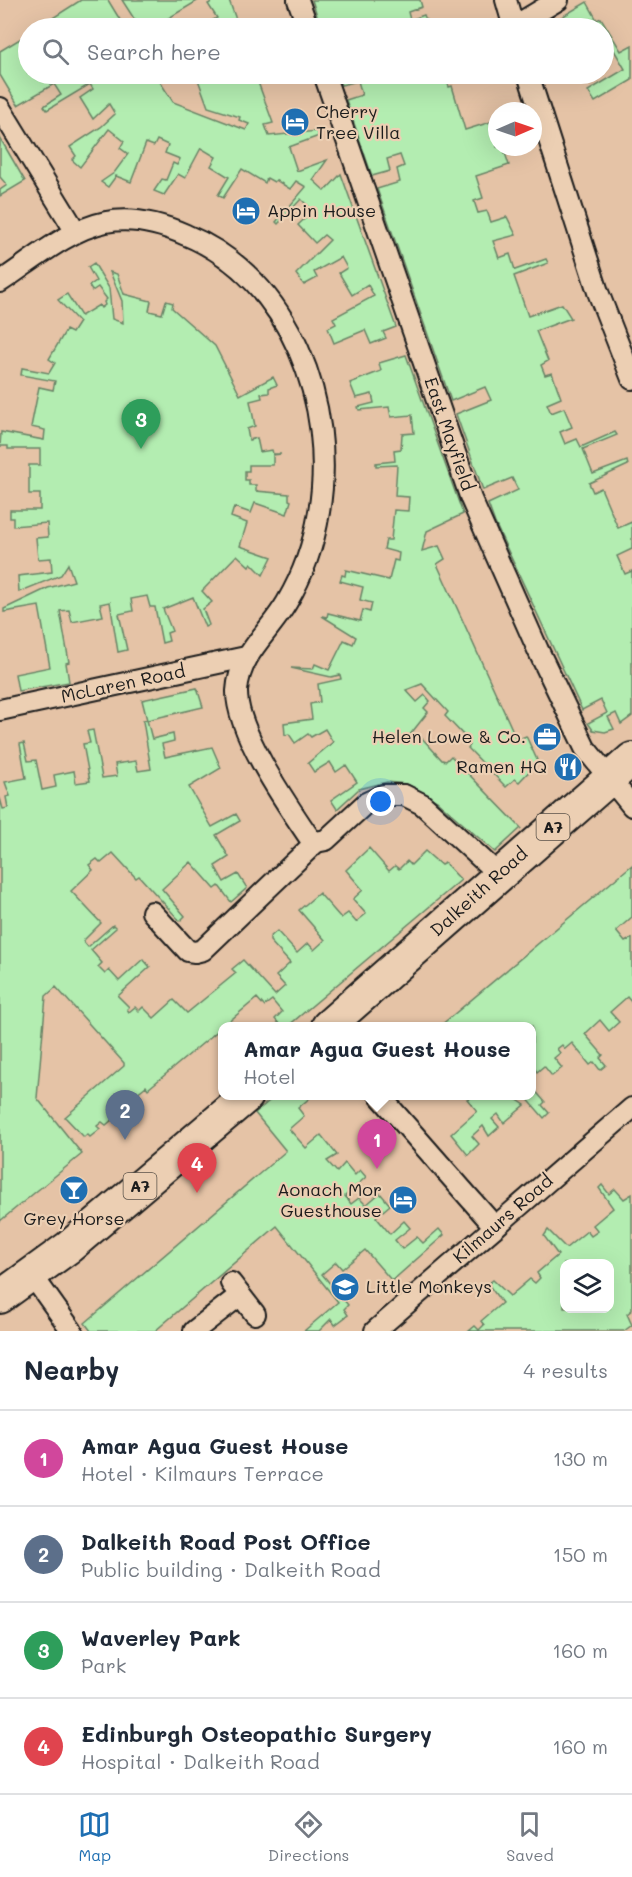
<!DOCTYPE html>
<meta charset="utf-8">
<style>
:root{--surface:#fff;--page:#f2f2f3;--text:#1f2937;--muted:#747a83;--line:#e0e1e3;--accent:#1f6fb2}
body{margin:0;font-family:Mali,sans-serif;background:var(--page);color:var(--text)}
.controls{position:absolute;right:18px;bottom:18px;display:grid;overflow:hidden;border-radius:12px;box-shadow:0 6px 24px #0002}
.controls button{width:54px;height:54px;display:grid;place-items:center;padding:0;border:0;border-bottom:2px solid var(--line);background:var(--surface);color:var(--text);font:30px sans-serif}
.compass{position:absolute;left:488px;top:102px;width:54px;height:54px;border-radius:50%;background:var(--surface);box-shadow:0 6px 24px #0002;rotate:88deg}
.you{position:absolute;left:381px;top:802px;width:21px;height:21px;margin:-15px;border:4px solid #fff;border-radius:50%;background:#1a73e8;box-shadow:0 0 0 9px #1a73e833}
.badge{display:grid;place-items:center;width:39px;height:39px;border-radius:50%;background:var(--accent);color:#fff;font-size:20px;font-weight:700}
.pin{position:absolute;translate:-50% -50px;filter:drop-shadow(0 2px 3px #0008)}
.pin::after{content:'';position:absolute;top:32px;width:21px;height:18px;background:inherit;clip-path:polygon(0 0,100% 0,50% 100%)}
.popup{position:absolute;left:218px;top:1022px;width:318px;height:78px;box-sizing:border-box;display:grid;place-content:center;border-radius:12px;background:var(--surface);filter:drop-shadow(0 2px 4px #0005);font-size:20px;white-space:nowrap;color:var(--muted)}
.popup b{font-size:22px;color:var(--text)}
.popup::after{content:'';position:absolute;left:50%;top:100%;margin-left:-12px;border:12px solid transparent;border-top-color:var(--surface)}
.list{margin:0;padding:0;list-style:none}
h2{display:flex;justify-content:space-between;align-items:center;height:78px;margin:0;padding:0 24px;font-size:26px}
h2 small{font-size:20px;font-weight:400;color:var(--muted)}
.list li{display:grid;grid-template-columns:39px 1fr auto;gap:18px;align-items:center;box-sizing:border-box;height:96px;padding:0 24px;border-top:2px solid var(--line)}
.list b{display:block;font-size:22px;white-space:nowrap}
.list p{margin:0;font-size:20px;white-space:nowrap;color:var(--muted)}
.list em{font-size:20px;font-style:normal;color:var(--muted)}
.icon{flex:none;width:33px;height:33px;fill:none;stroke:currentColor;stroke-width:2;stroke-linecap:round;stroke-linejoin:round}
.map{position:relative;flex:none;width:632px;height:1331px;overflow:hidden}
.search{position:absolute;background:var(--surface);box-shadow:0 6px 24px #0002;left:18px;right:18px;top:18px;height:66px;display:flex;align-items:center;gap:15px;box-sizing:border-box;padding:0 21px;border-radius:33px;color:var(--muted);font-size:22px}
.sheet{height:462px;background:var(--surface)}
nav{display:flex;justify-content:space-around;align-items:center;box-sizing:border-box;height:84px;border-top:2px solid var(--line);background:var(--surface);font-size:16px;color:var(--muted)}
nav a{display:grid;justify-items:center;gap:3px}
nav .on{color:var(--accent)}
.map>svg:first-child{display:block}
.green{fill:#b3edb1;stroke:#688466;stroke-width:1.5;fill-rule:evenodd}
.lines{fill:none;stroke-linecap:round;stroke-linejoin:round}
.minor-casing{stroke:#1c1c1c;stroke-width:24}
.primary-casing{stroke:#1c1c1c;stroke-width:36}
.minor{stroke:#eccfb3;stroke-width:20}
.primary{stroke:#eccfb3;stroke-width:32}
.labels{text-anchor:middle;stroke-width:4.5;stroke-linejoin:round;paint-order:stroke}
.shield{fill:#eccfb3;stroke:#5a5249;stroke-width:1.5}
.shield-label{font-size:16px;font-weight:bold;fill:#1c1c1c}
.poi-label{font-size:18px;fill:#1c1c1c;stroke:#eccfb3;text-anchor:start}
.street-label{font-size:18px;fill:#1c1c1c;stroke:#eccfb3}
</style>
<div class="map">
<svg width="632" height="1331" viewBox="0 0 632 1331">
<rect width="100%" height="100%" fill="#e5c3a6"/>
<filter id="ink" filterUnits="userSpaceOnUse"><feTurbulence type="fractalNoise" baseFrequency=".0167" numOctaves="2"/><feDisplacementMap in="SourceGraphic" scale="12" xChannelSelector="R" yChannelSelector="G"/><feConvolveMatrix kernelMatrix="1 2 1 2 8 2 1 2 1" color-interpolation-filters="sRGB"/></filter>
<g filter="url(#ink)">
<g class="green">
<path d="M81,0H108L125,28H37Z"/>
<path d="M122,0H199L152,28H140Z"/>
<path d="M215,0H229L239,28H198L217,18L208,4Z"/>
<path d="M312,0H420L422,7L408,12L410,20L424,15L429,28H321Z"/>
<path d="M587,2L597,20L601,18L621,51L632,45V80L595,102L588,91L625,69L600,26L595,28H557L553,22Z"/>
<path d="M28,34V74H155L173,102L246,130L249,124L239,120L240,117L208,107L196,74H255L273,123L265,125L269,136L317,131L319,136L289,147L297,171L327,160L313,180L325,191L341,174L396,327L383,332L386,338L371,344L365,330L334,343L328,328L336,324L333,318L374,296L368,285L352,295L339,273L347,268L341,257L314,272L317,278L304,285L296,274L330,240L324,235L315,243L298,225L313,211L301,199L278,224L276,222L306,187L296,181L290,189L276,180L274,182L267,178L265,183L242,169L223,198L218,195L229,177L211,166L216,157L201,148L185,178L178,174L164,195L154,191L162,179L166,180L173,163L177,165L180,159L165,153L168,145L157,140L154,146L146,143L131,182L116,176L108,187L101,182L114,173L128,154L120,148L124,141L109,129L80,167L72,160L76,156L70,147L101,127L115,114L109,104L93,119L80,98L93,89L90,84L47,110L44,106L61,95L54,84L18,105L0,75V51Z"/>
<path d="M337,74H445L449,87L452,86L465,130L497,120V147H503L509,165L476,176L483,198L474,201L478,213L487,211L491,222L507,217L516,235L493,241L499,258L510,254L515,270L546,259L548,263L514,276L528,316L562,304L571,318L536,331L548,361L541,365L545,375L552,373L561,398L547,404L551,413L564,408L572,427L560,432L565,444L577,439L581,447L615,432L617,435L583,449L593,474L627,461L628,465L589,483L593,492L601,488L618,528L632,522V549L617,556L625,574L632,571V716L621,724L616,713L608,717L614,729L605,732L593,730L588,723L607,713L601,700L582,710L495,523L488,504L518,490L512,478L483,490L456,414L491,400L485,387L451,401L377,189L400,182L397,169L404,166L400,155L387,159L390,171L372,176L346,100L362,95L358,81L341,85Z"/>
<path d="M0,138L25,181L0,196V190L7,185L0,177Z"/>
<path d="M94,263L109,288L112,319L123,323L122,301L110,272L117,274L124,294L151,301L149,311L162,314L166,301L173,303L172,308L215,346L240,395L273,377L277,385L269,388V393L261,394L262,398L250,401L255,426L247,429L249,440L257,438L260,452L272,450L273,454H281L273,455V465H249V471H245V480H249V485H256V491L289,494V500L291,501L287,514L255,503L251,513L234,507L231,517L247,523L240,546L272,557L263,575L251,563L249,566L237,555L202,591L212,602L203,609L209,625L205,627L193,597L163,609L172,631L167,633L169,641L162,643L155,607H150L147,596L131,599L133,611L119,614L127,650L118,652L110,602L100,604L103,616L72,622L69,610L60,611L69,662L66,663L69,682L18,691L15,674L50,667L39,606L4,612V609L48,588L74,581L68,564L61,575L19,592L18,576L52,572L51,558L38,559L36,538L48,537L47,523L13,526V518H10V510H40V494H29V465H40V449H8V446H0L1,432L44,440L45,430L31,427L39,387L53,390L55,381L21,375L22,368L49,373L55,363L49,359L66,330L72,333L79,322L58,300L67,294L81,316L99,305L101,308L105,305L104,302L107,299L98,287L92,291L89,286L96,281L88,267Z"/>
<path d="M406,355L463,514L427,531L422,551L439,546L445,559L437,564L517,740L526,736L538,762L519,782L515,779L506,787L468,748L470,745L466,741L467,739L445,716L448,712L422,684L406,690L417,702L425,695L430,701L424,708L428,712L409,736L414,741L420,736L442,760L446,761L451,756L521,828L495,852L437,801L407,784L387,782L359,789L337,809L331,800L357,782L346,765L336,772L330,762L314,772L308,763L333,742L325,729L311,737L308,734L295,743L289,734L285,735L284,723L312,719L310,704L320,702L318,684L341,679L340,675L331,677L291,668L313,669L315,664L329,670L344,640L353,644L356,637L322,616L327,617L328,613L360,621L363,610L370,612L372,603L360,600L363,587L340,581L342,575L345,576L346,570L389,580L394,560L398,561L399,553L384,549L386,540H391L394,510L408,511L409,497L395,496L397,465L376,466V463L395,461L394,450L401,449L402,434L414,433L412,415L391,417L389,407L359,410L358,407L374,403L372,394L356,398L350,383L381,371L379,363Z"/>
<path d="M197,688L203,707L147,720L152,739L173,734L174,741L162,744L165,757L212,747L221,768L189,787L212,827L236,814L240,821L216,835L229,857L215,866L224,882L238,874L247,888L231,902L219,886L215,889L191,862L162,889L185,916L180,921L139,876L136,878L113,853L101,863L97,859L89,865L93,870L71,891L101,923L83,941L88,947L113,925L116,928L91,950L102,963L98,967L105,974L109,970L119,981L143,959L150,967L118,996L129,1007L127,1009L129,1012L135,1007L139,1011L143,1007L154,1018L174,1000L187,1013L236,973L232,969L243,960L275,995L285,986L276,976L290,963L270,941V937L277,931L297,953L308,943L314,950L325,940L299,910L319,893L341,918L348,913L356,922L366,914L353,899L363,890L346,870L369,848L389,871L395,866L399,869L407,861L411,865L425,851L441,865L445,863L461,880L288,1026H281L275,1019L282,1012L272,1000L264,1006L257,998L148,1089L146,1086L136,1094L139,1097L106,1125L102,1122L97,1126L100,1129L90,1137L87,1134L84,1137L65,1117L124,1066V1063L56,987L46,996L37,1098L82,1154L0,1221V798L3,809L8,808L6,797L10,796L5,782L26,778L20,744L24,743L28,761L36,760L42,790L56,787L54,775L74,771L76,783L90,781L83,744L90,743L87,731L93,730L102,778L117,776L115,764L136,761L138,771L151,769L143,721L147,720L142,700Z"/>
<path d="M632,865V917L616,931L625,942L632,938V1003L627,997L610,1012L619,1022L609,1031L600,1020L585,1034L603,1055L600,1058L606,1065L600,1070L594,1062L590,1065L572,1043L565,1049L562,1045L557,1049L560,1053L554,1058L562,1068L552,1076L544,1066L537,1072L534,1068L532,1070V1026H440Z"/>
<path d="M532,1087L545,1102L542,1105L549,1113L544,1118L525,1096H532Z"/>
<path d="M275,1096H312L298,1108L304,1116L289,1129L306,1148L321,1135L337,1155L327,1161L337,1172L345,1163L355,1175L360,1170L366,1177L345,1196L351,1204L359,1198L366,1205L380,1193L390,1205L376,1217L390,1234L404,1221L410,1228L395,1240L402,1249L417,1237L423,1243L439,1229L444,1235L392,1281L365,1250L342,1269L336,1262L322,1274L348,1305L344,1309L348,1315L335,1325L331,1319L319,1331H304L338,1302L277,1226L155,1331H91L85,1323L286,1151L255,1113Z"/>
<path d="M519,1096L516,1099L525,1105L504,1123L498,1114L492,1119L499,1127L489,1136L483,1126L472,1136L479,1144L468,1155L451,1134L477,1111L467,1099L474,1096Z"/>
<path d="M602,1185L609,1194L615,1189L624,1199L632,1194V1310L627,1314L632,1325L624,1331H469L475,1326L479,1330L484,1325L481,1321L502,1303L488,1284L493,1280L510,1296L530,1279L535,1283L540,1278L537,1273L558,1255L544,1236L548,1230L566,1248L587,1231L591,1236L598,1231L593,1225L613,1208L599,1188ZM564,1264H610V1308H564Z"/>
</g>
<g class="lines">
<g class="minor-casing">
<g id="minor">
<path d="M298,0L308,28"/>
<path d="M506,0L514,28"/>
<path d="M513,27L558,0"/>
<path d="M324,74L471,499L538,650L585,748L632,806"/>
<path d="M528,74L598,292L632,379"/>
<path d="M0,108L76,232"/>
<path d="M0,282C32,261 67,230 106,222C133,217 161,224 186,235C291,278 337,406 319,512C314,543 303,575 287,602C270,632 239,654 237,691C236,732 288,806 311,840L316,842L326,840L366,803L383,795H404L422,804L498,874"/>
<path d="M0,710L246,657"/>
<path d="M152,912L188,951L195,952L203,950L316,842"/>
<path d="M380,1096L495,1227"/>
<path d="M32,1275L72,1331"/>
<path d="M231,1283L255,1314"/>
<path d="M194,1331L240,1295"/>
<path d="M375,1331L632,1108"/>
</g>
</g>
<g class="primary-casing">
<g id="primary">
<path d="M328,1026L632,759"/>
<path d="M0,1297L69,1247L247,1096"/>
</g>
</g>
<use href="#minor" class="minor"/>
<use href="#primary" class="primary"/>
</g>
</g>
<defs>
<g id="hotel-disc" transform="scale(1.5)"><circle r="9.5" fill="#1f6fb2" stroke="#eccfb3"/><path d="M-6-4.5h1.5V1H6V5H4.5V3h-9V5H-6ZM-4 0a1.8 1.8 0 1 1 3.6 0ZM.5 0V-2.5h3Q6-2.5 6 0Z" fill="#fff"/></g>
<g id="office-disc" transform="scale(1.5)"><circle r="9.5" fill="#1f6fb2" stroke="#eccfb3"/><path d="M-6-3h4V-5.5h4V-3h4V5H-6ZM-1-4.5V-3h2v-1.5ZM-6 0V1H6V0Z" fill="#fff"/></g>
<g id="restaurant-disc" transform="scale(1.5)"><circle r="9.5" fill="#1f6fb2" stroke="#eccfb3"/><path d="M-5-6h1v4h1v-4h1v4h1v-4h1v5L-1.5 .5V6h-2V.5L-5-1ZM5-6V6H3V1.5H1.5Q1.5-4 5-6Z" fill="#fff"/></g>
<g id="bar-disc" transform="scale(1.5)"><circle r="9.5" fill="#1f6fb2" stroke="#eccfb3"/><path d="M-6-5H6L.8 .8V4.5H3.5V6h-7V4.5H-.8V.8Z" fill="#fff"/></g>
<g id="school-disc" transform="scale(1.5)"><circle r="9.5" fill="#1f6fb2" stroke="#eccfb3"/><path d="M0-5L7-2L0 1L-7-2ZM-4 1L0 2.5L4 1V4Q0 6-4 4Z" fill="#fff"/></g>
</defs>
<g fill-rule="evenodd">
<use href="#hotel-disc" x="295" y="122"/>
<use href="#hotel-disc" x="246" y="211"/>
<use href="#office-disc" x="547" y="737"/>
<use href="#restaurant-disc" x="568" y="767"/>
<use href="#bar-disc" x="74" y="1190"/>
<use href="#hotel-disc" x="403" y="1200"/>
<use href="#school-disc" x="345" y="1287"/>
</g>
<g class="labels">
<g class="shield">
<rect x="536.5" y="814" width="33" height="26" rx="4.5"/>
<rect x="123.5" y="1173" width="33" height="26" rx="4.5"/>
</g>
<g class="shield-label">
<text x="553" y="833">A7</text>
<text x="140" y="1192">A7</text>
</g>
<g class="poi-label">
<text x="316" y="118">Cherry<tspan x="316" dy="21">Tree Villa</tspan></text>
<text x="267" y="217">Appin House</text>
<text x="526" y="743" text-anchor="end">Helen Lowe &amp; Co.</text>
<text x="547" y="773" text-anchor="end">Ramen HQ</text>
<text x="382" y="1196" text-anchor="end">Aonach Mor<tspan x="382" dy="21">Guesthouse</tspan></text>
<text x="74" y="1225" text-anchor="middle">Grey Horse</text>
<text x="366" y="1293">Little Monkeys</text>
</g>
<g class="street-label">
<text transform="translate(449 434) rotate(71)" y="6">East Mayfield</text>
<text transform="translate(123 684) rotate(-12)" y="6">McLaren Road</text>
<text transform="translate(479 892) rotate(-42)" y="6">Dalkeith Road</text>
<text transform="translate(503 1219) rotate(-41)" y="6">Kilmaurs Road</text>
</g>
</g>
</svg>
<div class="controls">
<button><svg class="icon" aria-label="layers" viewBox="0 0 24 24"><path d="M12 4l9 5-9 5-9-5zM3 14l9 5 9-5"/></svg></button>
</div>
<svg class="compass" viewBox="-18 -18 36 36"><path d="M0-13l5 13h-10z" fill="#e53935"/><path d="M0 13l5-13h-10z" fill="#747a83"/></svg>
<div class="you"></div>
<div class="pin badge" style="left:377px;top:1169px;background:#d1479c">1</div>
<div class="popup"><b>Amar Agua Guest House</b>Hotel</div>
<div class="pin badge" style="left:125px;top:1140px;background:#5c6f8a">2</div>
<div class="pin badge" style="left:141px;top:449px;background:#2e9e5b">3</div>
<div class="pin badge" style="left:197px;top:1193px;background:#e0444e">4</div>
<div class="search"><svg class="icon" aria-label="search" viewBox="0 0 24 24"><circle cx="10" cy="10" r="6"/><path d="M15 15l6 6"/></svg>Search here</div>
</div>
<section class="sheet">
<h2>Nearby<small>4 results</small></h2>
<ul class="list">
<li><span class="badge" style="background:#d1479c">1</span><div><b>Amar Agua Guest House</b><p>Hotel · Kilmaurs Terrace</p></div><em>130 m</em></li>
<li><span class="badge" style="background:#5c6f8a">2</span><div><b>Dalkeith Road Post Office</b><p>Public building · Dalkeith Road</p></div><em>150 m</em></li>
<li><span class="badge" style="background:#2e9e5b">3</span><div><b>Waverley Park</b><p>Park</p></div><em>160 m</em></li>
<li><span class="badge" style="background:#e0444e">4</span><div><b>Edinburgh Osteopathic Surgery</b><p>Hospital · Dalkeith Road</p></div><em>160 m</em></li>
</ul>
</section>
<nav>
<a class="on"><svg class="icon" aria-label="map" viewBox="0 0 24 24"><path d="M3 6l6-2 6 2 6-2v14l-6 2-6-2-6 2zM9 4v14M15 6v14"/></svg>Map</a>
<a><svg class="icon" aria-label="directions" viewBox="0 0 24 24"><path d="M12 3l9 9-9 9-9-9zM9 14v-3h6M13 9l2 2-2 2"/></svg>Directions</a>
<a><svg class="icon" aria-label="saved" viewBox="0 0 24 24"><path d="M7 4h10v16l-5-4-5 4z"/></svg>Saved</a>
</nav>
